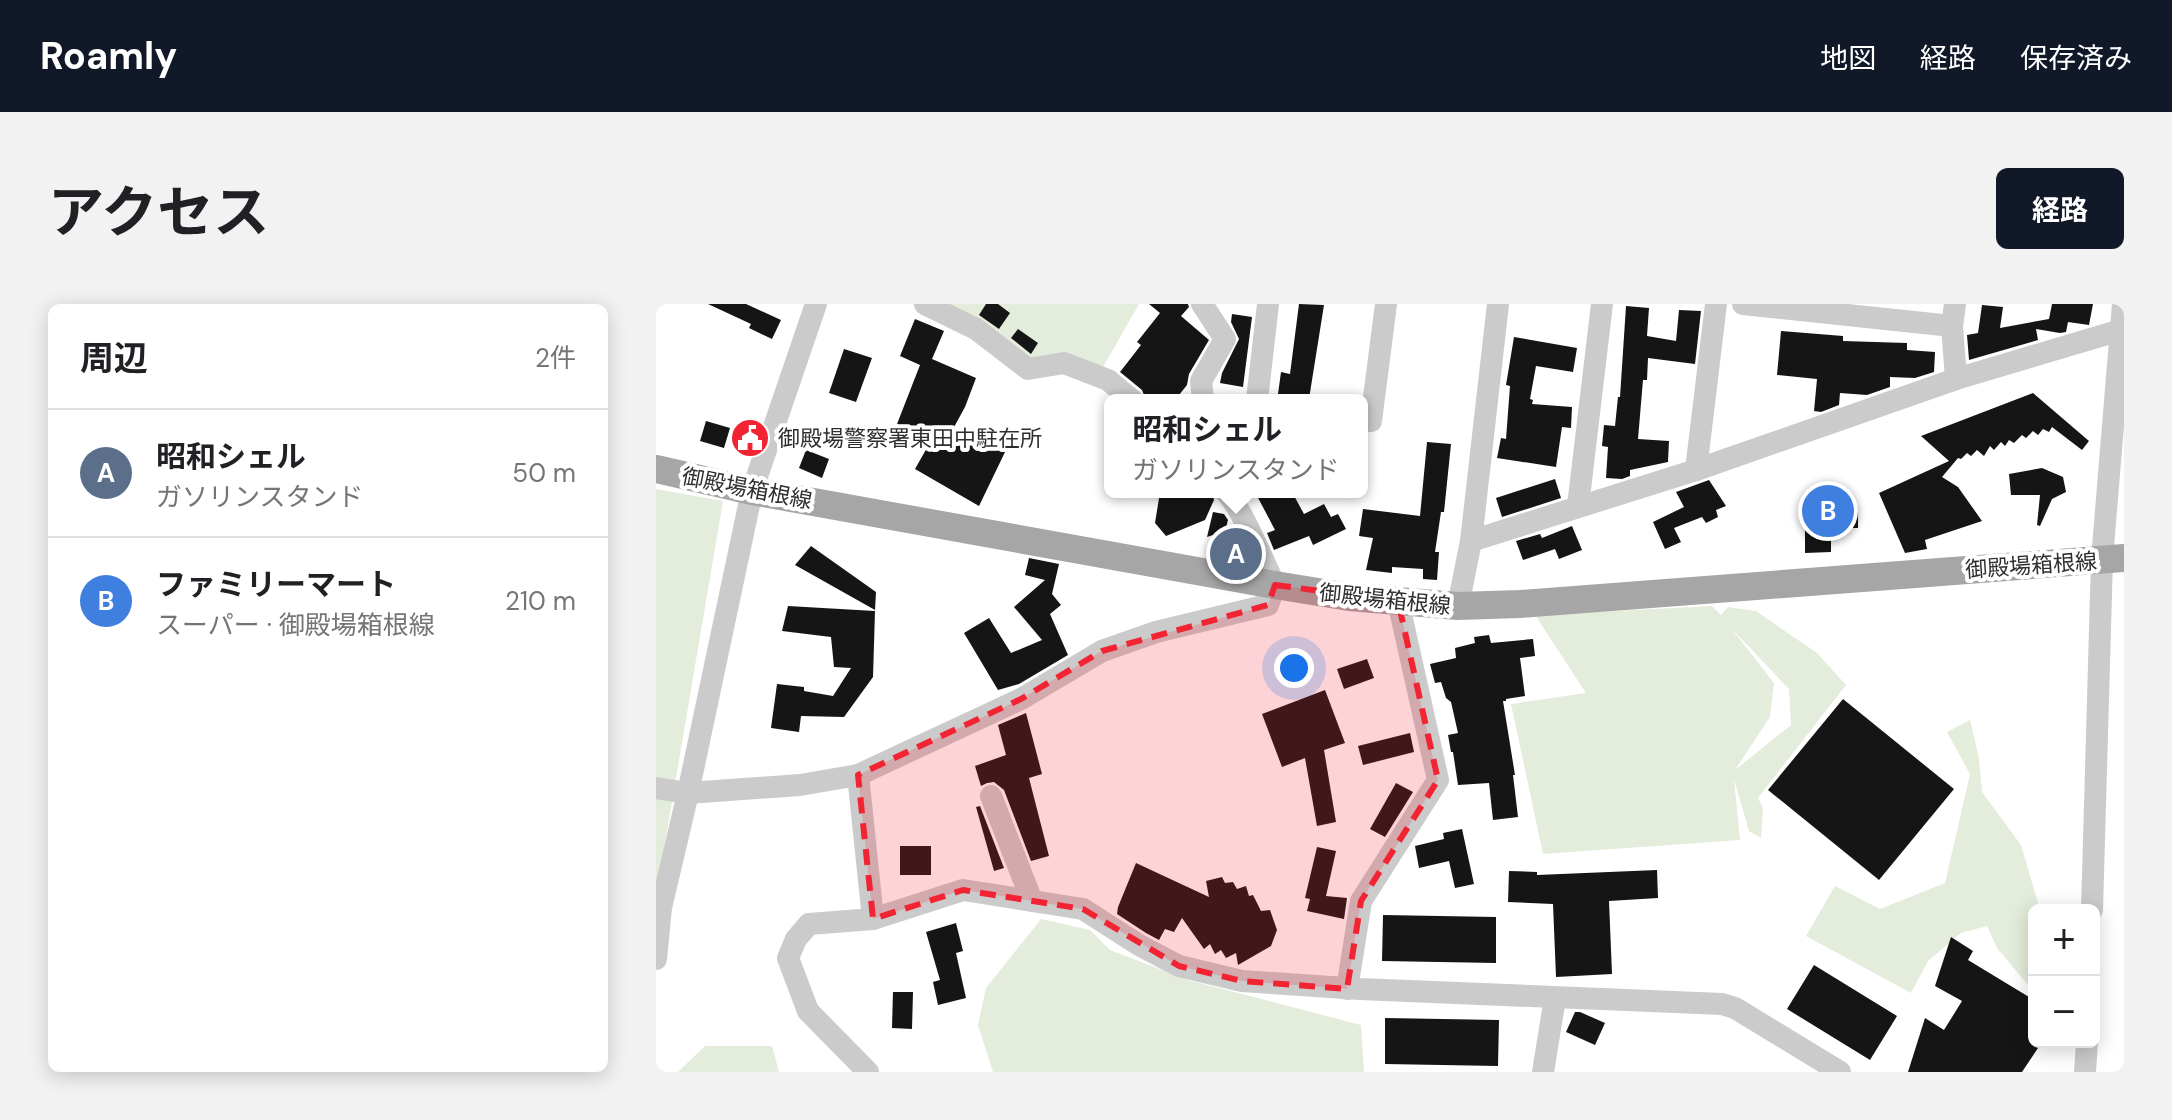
<!DOCTYPE html>
<html lang="ja">
<meta charset="utf-8">
<style>
:root{--surface:#fff;--page:#f2f2f2;--text:#202124;--muted:#757577;--line:#e0e0e0;--accent:#111827}
body{margin:0;font-family:"DM Sans","Noto Sans JP",sans-serif;background:var(--page);color:var(--text)}
.controls{position:absolute;right:24px;bottom:24px;display:grid;overflow:hidden;border-radius:12px;box-shadow:0 4px 20px #0003}
.controls button{width:72px;height:72px;display:grid;place-items:center;padding:0;border:0;border-bottom:2px solid var(--line);background:var(--surface);color:var(--text);font:40px sans-serif}
.you{position:absolute;left:638px;top:364px;width:28px;height:28px;margin:-20px;border:6px solid #fff;border-radius:50%;background:#1a73e8;box-shadow:0 0 0 12px #1a73e833}
.badge{display:grid;place-items:center;width:52px;height:52px;border-radius:50%;background:var(--accent);color:#fff;font-size:26px;font-weight:700}
.pin{position:absolute;translate:-50% -50%;border:4px solid #fff;box-shadow:0 2px 8px #0006}
.popup{position:absolute;left:448px;top:90px;width:264px;height:104px;box-sizing:border-box;display:grid;place-content:center;border-radius:12px;background:var(--surface);filter:drop-shadow(0 2px 6px #0005);font-size:26px;white-space:nowrap;color:var(--muted)}
.popup b{font-size:30px;color:var(--text)}
.popup::after{content:'';position:absolute;left:50%;top:100%;margin-left:-16px;border:16px solid transparent;border-top-color:var(--surface)}
.list{margin:0;padding:0;list-style:none}
h2{display:flex;justify-content:space-between;align-items:center;height:104px;margin:0;padding:0 32px;font-size:34px}
h2 small{font-size:26px;font-weight:400;color:var(--muted)}
.list li{display:grid;grid-template-columns:52px 1fr auto;gap:24px;align-items:center;box-sizing:border-box;height:128px;padding:0 32px;border-top:2px solid var(--line)}
.list b{display:block;font-size:30px;white-space:nowrap}
.list p{margin:0;font-size:26px;white-space:nowrap;color:var(--muted)}
.list em{font-size:26px;font-style:normal;color:var(--muted)}
.map{position:relative;flex:none;width:1468px;height:768px;overflow:hidden;border-radius:12px}
header{display:flex;align-items:center;gap:48px;box-sizing:border-box;height:112px;padding:0 40px;background:var(--accent);color:#fff}
header strong{font-size:38px}
nav{display:flex;gap:44px;margin-inline-start:auto;font-size:28px}
.intro{display:flex;align-items:center;justify-content:space-between;box-sizing:border-box;height:192px;padding:0 48px}
h1{margin:0;font-size:56px}
.button{padding:20px 36px;border-radius:12px;background:var(--accent);color:#fff;font-size:28px;font-weight:700}
main{display:flex;gap:48px;padding:0 48px}
aside{flex:1;background:var(--surface);border-radius:12px;box-shadow:0 4px 20px #0003}
.map>svg:first-child{display:block}
.green{fill:#e4eddb;fill-rule:evenodd}
.building{fill:#151515}
.lines{fill:none;stroke-linecap:round;stroke-linejoin:round}
.minor{stroke:#cbcbcb;stroke-width:22}
.major{stroke:#a6a6a6;stroke-width:28}
.marked{fill:#f22433;fill-opacity:0.2;stroke:#f22433;stroke-width:6;stroke-dasharray:16 10;stroke-linejoin:round}
.labels{text-anchor:middle;stroke-width:8;stroke-linejoin:round;paint-order:stroke}
.poi-label{font-size:22px;fill:#2e2e2e;stroke:#fff;text-anchor:start}
.street-label{font-size:22px;fill:#2e2e2e;stroke:#fff}
</style>
<header>
<strong>Roamly</strong>
<nav><a>地図</a><a>経路</a><a>保存済み</a></nav>
</header>
<div class="intro"><h1>アクセス</h1><a class="button">経路</a></div>
<main>
<aside>
<h2>周辺<small>2件</small></h2>
<ul class="list">
<li><span class="badge" style="background:#5c6f8a">A</span><div><b>昭和シェル</b><p>ガソリンスタンド</p></div><em>50 m</em></li>
<li><span class="badge" style="background:#3f7fe0">B</span><div><b>ファミリーマート</b><p>スーパー · 御殿場箱根線</p></div><em>210 m</em></li>
</ul>
</aside>
<div class="map">
<svg width="1468" height="768" viewBox="0 0 1468 768">
<rect width="100%" height="100%" fill="#fff"/>
<g class="green">
<path d="M279,0H483L446,65H372Z"/>
<path d="M0,185L67,197L0,592Z"/>
<path d="M1056,302L1065,311L1072,303L1100,307L1161,349L1190,381L1102,494L1107,504L1105,534L1093,527L1078,475L1084,536L887,550L855,400L930,389L879,311ZM1075,324L1133,385L1135,421L1079,466L1114,413L1118,379Z"/>
<path d="M1314,416L1323,454L1326,488L1365,541L1384,606H1378V666L1373,682L1341,644L1331,622L1305,629L1272,657L1255,689L1150,632L1179,582L1224,605L1289,579L1314,470L1291,428Z"/>
<path d="M385,615L434,626L454,646L532,676L705,721L708,768H337L322,721L330,684Z"/>
<path d="M49,742H116L123,768H22Z"/>
</g>
<g class="building">
<path d="M52,0H90L125,16L116,35L93,24L95,20Z"/>
<path d="M330,0H342L354,9L343,25L323,11Z"/>
<path d="M493,0H532L533,3L525,12L553,36L533,70L531,81L519,96H490L486,86L464,68L485,41L481,38L504,9Z"/>
<path d="M643,0L668,1L653,95L622,90L625,68L634,70Z"/>
<path d="M1396,0H1437L1433,21L1412,18L1410,28L1404,29L1380,25L1382,36L1313,56L1311,31L1322,29L1326,1L1347,3L1344,24L1393,15Z"/>
<path d="M970,2L993,4L991,32L1020,37L1023,6L1045,7L1039,60L992,54L991,76H987L982,135L1013,137L1012,158L974,166V172L966,175L950,174L952,143L946,142L948,121L959,122L962,93H964Z"/>
<path d="M576,10L596,13L587,83L564,79L566,69L583,35L575,18Z"/>
<path d="M259,15L288,27L276,55L320,74L309,103L297,125L350,146L323,202L259,165L276,135L241,120L264,61L244,52Z"/>
<path d="M362,25L382,39L375,50L355,34Z"/>
<path d="M1125,27L1187,32V37L1251,39V46L1279,48L1278,68L1259,74L1234,73V83L1211,91L1184,89L1183,101L1165,108L1158,107L1161,75L1121,71Z"/>
<path d="M858,33L921,44L917,68L880,62L874,95L877,96L876,100L916,103L915,124L906,123L900,163L841,154L845,134L850,135L854,82L850,81Z"/>
<path d="M188,45L216,54L200,98L173,89Z"/>
<path d="M1377,89L1433,137L1426,146L1396,123L1393,128L1387,125L1382,131L1377,127L1370,134L1366,131L1358,139L1353,136L1349,142L1345,138L1338,146L1334,142L1328,152L1321,146L1315,152L1311,149L1305,155L1302,154L1286,173L1302,183L1326,217L1269,236L1271,245L1249,249L1223,189L1293,157L1265,132Z"/>
<path d="M50,117L74,124L68,144L44,137Z"/>
<path d="M771,138L795,140L788,208H785L779,248H783L781,276L767,275V265L736,263V269L710,266L717,234L703,232L707,205L764,212Z"/>
<path d="M150,146L173,155L166,174L143,164Z"/>
<path d="M1386,164L1407,173L1410,188L1396,195L1384,222L1381,221L1384,191H1355L1353,170Z"/>
<path d="M899,175L905,194L846,213L840,194Z"/>
<path d="M1053,176L1070,202L1060,206L1062,213L1050,219L1046,213L1018,224L1025,238L1009,245L997,218L1028,203L1020,188Z"/>
<path d="M504,188H556L558,196L549,216L510,232L499,219Z"/>
<path d="M599,188H636L648,210L668,200L675,213L682,210L690,225L657,241L653,232L618,246L611,229L619,226Z"/>
<rect x="1162" y="204" width="40" height="20"/>
<path d="M557,208L568,210L572,216L569,227L551,233Z"/>
<path d="M916,222L926,246L903,255L899,245L867,256L860,237L884,230L886,234Z"/>
<path d="M1149,226H1175V248L1149,249Z"/>
<path d="M576,241L586,244L588,248L586,258L573,255Z"/>
<path d="M155,242L220,288L219,306L139,261Z"/>
<path d="M373,254L403,260L396,290L405,301L394,310L412,351L363,380L342,386L308,329L333,314L355,349L386,336L358,303L389,276L369,271Z"/>
<path d="M132,302L219,307L217,373L188,413L145,412L143,428L115,424L121,380L148,383V387L177,392L195,364L178,363L175,333L126,327Z"/>
<path d="M833,331L835,339L877,335L879,352L864,354L869,392L850,395V397H847L859,471H857L862,513L837,516L833,479L802,481L797,448H795L792,431L802,429L795,398L790,394L785,378L779,379L774,360L800,354L799,344L819,339L818,333Z"/>
<path d="M711,355L718,374L688,385L681,365Z"/>
<path d="M669,386L689,439L668,446L680,518L661,522L649,454L626,463L606,410Z"/>
<path d="M1187,395L1298,485L1223,576L1112,486Z"/>
<path d="M370,409L386,470L373,474L393,552L375,557L348,486L338,478L331,479L325,482L319,462L350,451L342,421Z"/>
<path d="M754,429L758,448L707,461L702,442Z"/>
<path d="M740,479L757,488L729,533L714,525Z"/>
<path d="M324,502L348,564L338,567L320,503Z"/>
<path d="M806,525L818,580L799,584L793,557L763,564L759,542L788,535L787,529Z"/>
<rect x="244" y="542" width="31" height="29"/>
<path d="M661,543L680,547L670,592L691,594L688,615L651,607L654,595L649,594Z"/>
<path d="M480,559L553,593L550,577L566,573L569,579L577,578L581,585L590,582L593,592L597,591L605,607L614,606L621,626L615,642L582,661L580,649L570,654L565,646L559,650L554,640L548,645L526,614L518,628L509,625L503,636L490,629L461,610L462,603Z"/>
<path d="M1001,566L1002,594L953,597L956,670L900,673L897,600L852,598L853,567L881,568V571Z"/>
<path d="M727,611L840,613V659L726,657Z"/>
<path d="M300,619L307,647L300,649L310,694L282,701L277,678L284,676L270,628Z"/>
<path d="M1295,633L1317,647L1312,656L1378,696V738H1386L1366,768H1252L1269,714L1288,726L1306,697L1279,682Z"/>
<path d="M1158,661L1241,712L1214,756L1131,705Z"/>
<path d="M237,688H257L256,725L236,724Z"/>
<path d="M919,708H924L949,719L939,741L910,728Z"/>
<path d="M729,714L843,716L842,762L729,760Z"/>
</g>
<g class="lines">
<g class="minor">
<path d="M269,0L320,25L372,65L408,59L452,76L476,96"/>
<path d="M546,0L569,35L545,77L547,96"/>
<path d="M1087,0L1296,22"/>
<path d="M1299,0L1296,22L1300,75"/>
<path d="M601,96L612,0"/>
<path d="M706,116L715,117L730,0"/>
<path d="M1040,166L1060,0"/>
<path d="M922,202L946,0"/>
<path d="M815,237L1040,166L1300,75L1468,25"/>
<path d="M802,302L815,237L842,0"/>
<path d="M202,471L217,615"/>
<path d="M0,484L32,489L144,481L202,471L365,395L446,347L500,328L612,301L619,281C606,255 588,208 570,188"/>
<path d="M335,492L376,597"/>
<path d="M1436,606L1446,255L1467,0"/>
<path d="M0,655L5,604L32,489L96,187L160,0"/>
<path d="M691,685L705,597L782,476L742,297"/>
<path d="M212,768L152,707L132,654L140,635L153,620L217,615L307,586L427,605L483,641L523,662L586,677L704,685L1066,700L1079,704L1184,768"/>
<path d="M887,768L899,694"/>
<path d="M1429,768L1431,738"/>
</g>
<path class="major" d="M0,165L96,187L619,281L693,293L802,302L864,300L1468,254"/>
</g>
<path class="marked" d="M619,281L742,297L782,476L705,597L691,685L586,677L523,662L427,605L307,586L217,615L202,471L365,395L446,347L612,301Z"/>
<defs>
<g id="civic-disc" transform="scale(2)"><circle r="9.5" fill="#f22433" stroke="#fff"/><path d="M-.6-6.5H3V-4.5H.6V-3L4-1V1h2V6H-6V1h2V-1L-.6-3ZM-1.2 2.5V6h2.4V2.5Z" fill="#fff"/></g>
</defs>
<g fill-rule="evenodd">
<use href="#civic-disc" x="94" y="134"/>
</g>
<g class="labels">
<g class="poi-label">
<text x="122" y="142">御殿場警察署東田中駐在所</text>
</g>
<g class="street-label">
<text transform="translate(91 184) rotate(11)" y="8">御殿場箱根線</text>
<text transform="translate(1375 261) rotate(-4)" y="8">御殿場箱根線</text>
<text transform="translate(729 295) rotate(6)" y="8">御殿場箱根線</text>
</g>
</g>
</svg>
<div class="controls">
<button>+</button>
<button>−</button>
</div>
<div class="you"></div>
<div class="pin badge" style="left:580px;top:250px;background:#5c6f8a">A</div>
<div class="popup"><b>昭和シェル</b>ガソリンスタンド</div>
<div class="pin badge" style="left:1172px;top:207px;background:#3f7fe0">B</div>
</div>
</main>
